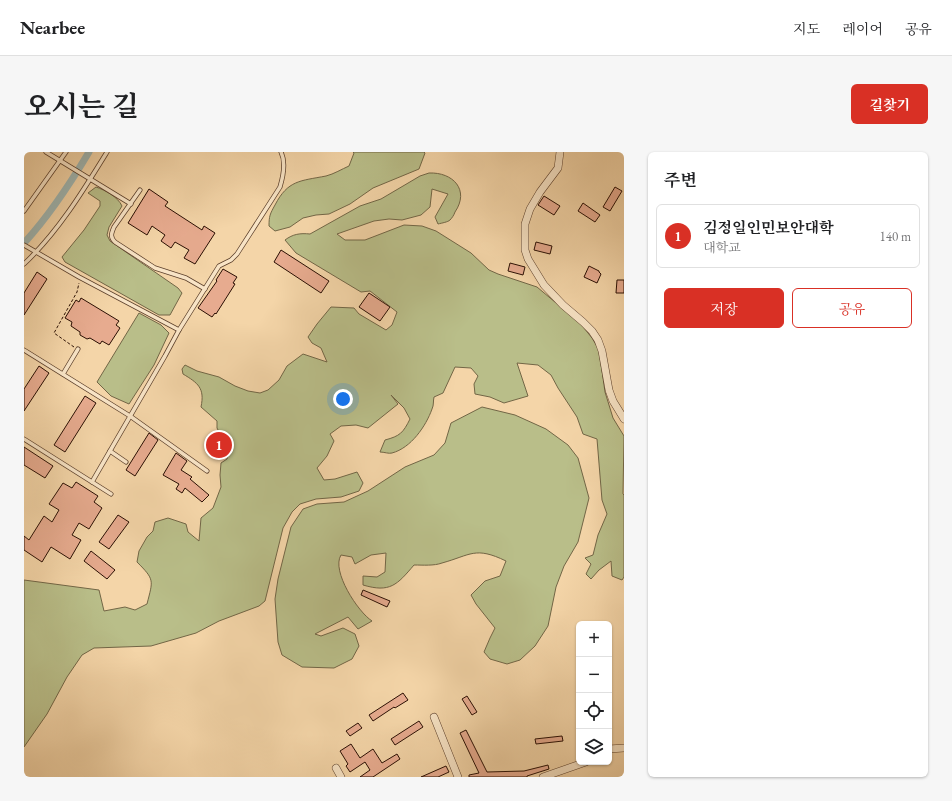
<!DOCTYPE html>
<html lang="ko">
<meta charset="utf-8">
<style>
:root{--surface:#fff;--page:#f6f6f6;--text:#202124;--muted:#757577;--line:#e0e0e0;--accent:#d93025}
body{margin:0;font-family:"EB Garamond","Noto Serif KR",serif;background:var(--page);color:var(--text)}
.controls{position:absolute;right:12px;bottom:12px;display:grid;overflow:hidden;border-radius:6px;box-shadow:0 1px 3px #0004}
.controls button{width:36px;height:36px;display:grid;place-items:center;padding:0;border:0;border-bottom:1px solid var(--line);background:var(--surface);color:var(--text);font:20px sans-serif}
.you{position:absolute;left:319px;top:247px;width:14px;height:14px;margin:-10px;border:3px solid #fff;border-radius:50%;background:#1a73e8;box-shadow:0 0 0 6px #1a73e833}
.badge{display:grid;place-items:center;width:26px;height:26px;border-radius:50%;background:var(--accent);color:#fff;font-size:13px;font-weight:700}
.pin{position:absolute;translate:-50% -50%;border:2px solid #fff;box-shadow:0 1px 4px #0006}
.list{margin:0;padding:0;list-style:none}
h2{display:flex;justify-content:space-between;align-items:center;height:52px;margin:0;padding:0 16px;font-size:17px}
h2 small{font-size:13px;font-weight:400;color:var(--muted)}
.list li{display:grid;grid-template-columns:26px 1fr auto;gap:12px;align-items:center;box-sizing:border-box;height:64px;margin:0 8px 8px;padding:0 8px;border:1px solid var(--line);border-radius:6px}
.list b{display:block;font-size:15px;white-space:nowrap}
.list p{margin:0;font-size:13px;white-space:nowrap;color:var(--muted)}
.list em{font-size:13px;font-style:normal;color:var(--muted)}
.actions{display:flex;gap:8px;padding:12px 16px}
.actions a{flex:1;padding:9px 0;border:1px solid var(--accent);border-radius:6px;text-align:center;font-size:14px;color:var(--accent)}
.actions .main{background:var(--accent);color:#fff}
.icon{flex:none;width:22px;height:22px;fill:none;stroke:currentColor;stroke-width:2;stroke-linecap:round;stroke-linejoin:round}
.map{position:relative;flex:none;width:600px;height:625px;overflow:hidden;border-radius:6px}
header{display:flex;align-items:center;gap:24px;box-sizing:border-box;height:56px;padding:0 20px;background:var(--surface);border-bottom:1px solid var(--line)}
header strong{font-size:19px}
nav{display:flex;gap:22px;margin-inline-start:auto;font-size:14px}
.intro{display:flex;align-items:center;justify-content:space-between;box-sizing:border-box;height:96px;padding:0 24px}
h1{margin:0;font-size:28px}
.button{padding:10px 18px;border-radius:6px;background:var(--accent);color:#fff;font-size:14px;font-weight:700}
main{display:flex;gap:24px;padding:0 24px}
aside{flex:1;background:var(--surface);border-radius:6px;box-shadow:0 1px 3px #0004}
.map>svg:first-child{display:block}
.green{fill:#b9be89;stroke:#726646}
.lines{fill:none;stroke-linecap:round;stroke-linejoin:round}
.canal{stroke:#9fb6b2;stroke-width:7}
.building{fill:#e7ab8f;stroke:#2a0f03}
.lane-casing{stroke:#5c402c;stroke-width:5}
.street-casing{stroke:#5c402c;stroke-width:8}
.path{stroke:#2a0f03;stroke-width:1;stroke-dasharray:3 2;stroke-linecap:butt}
.lane{stroke:#f8e4c6;stroke-width:3.5}
.street{stroke:#f8e4c6;stroke-width:7}
</style>
<header>
<strong>Nearbee</strong>
<nav><a>지도</a><a>레이어</a><a>공유</a></nav>
</header>
<div class="intro"><h1>오시는 길</h1><a class="button">길찾기</a></div>
<main>
<div class="map">
<svg width="600" height="625" viewBox="0 0 600 625">
<rect width="100%" height="100%" fill="#f4d5a8"/>
<filter id="stains"><feTurbulence type="fractalNoise" baseFrequency=".005" numOctaves="4"/><feColorMatrix values="0 0 0 0 .2 0 0 0 0 .09 0 0 0 0 .02 0 0 0 .5 -.17"/></filter>
<radialGradient id="worn" r=".72"><stop offset=".6" stop-color="#630" stop-opacity="0"/><stop offset="1" stop-color="#630" stop-opacity=".3"/></radialGradient>
<g class="green">
<path d="M329,0H400L401,1L395,17L349,36L326,52L305,62L292,63L279,66L266,75L251,79L245,74C245,64 246,62 251,53C264,28 276,29 302,24C310,22 318,17 325,14L330,1Z"/>
<path d="M405,21C429,20 446,38 431,60C430,63 428,66 426,68C424,70 418,71 414,72L411,65L424,42L408,37L406,55L397,63L378,68L365,67L350,69L313,82L321,88H341L380,73L398,74L412,79L447,101L465,118L474,122L513,135L556,171L568,186L575,198L581,240L589,266L600,284L599,342L600,343V425L598,428L588,424L587,409L575,418L567,427L562,422L567,412L561,406L569,403L574,383L583,362L578,348L573,287L559,282L553,265L534,236L527,223L514,213L493,211L504,244L480,251L466,245L451,242L450,232L454,224L447,216L431,215L419,241L410,245C409,249 410,253 408,257C402,274 387,296 368,301C365,302 360,300 356,300L361,288C376,284 379,281 386,267L380,256L367,243L374,252L344,276L332,273L317,274L306,282L310,289L303,304L293,316L300,328L311,327L333,320L339,331L335,339L317,345L292,347L276,352L268,360L259,376L241,449L235,454L195,469L172,481L127,494L70,496L58,503L43,525L23,562L0,595V428L75,438L80,459L101,455L111,458L123,452C129,428 131,428 113,410L115,399L123,385L129,379L131,370L144,366L162,372L164,380L175,389L177,366L189,356L197,335L196,323L197,311L203,307L205,299L193,276V269L177,255C181,236 174,231 159,222L158,217L161,213L173,219L195,225L211,234L224,239L236,241L244,238L255,228L263,214L279,202L303,210L297,196L288,191L284,185L293,172L307,155L330,156L335,162L362,178L368,173L373,160L346,139L337,140L272,101L261,88C269,82 276,81 286,82L336,54L357,47L396,24Z"/>
<path d="M72,35C81,38 94,45 98,54L85,75L83,83L86,89L154,136L158,141L146,163H135L41,110L38,105L60,78L76,54V49L64,41Z"/>
<path d="M115,161L137,173L145,181L130,213L105,252L87,244L73,230Z"/>
<path d="M458,255L491,263L522,277L544,293L554,306L565,346L554,390L540,414L532,435L524,474L511,494L496,508L483,512L466,507L460,500L466,486L471,476L452,452L447,443L461,429L476,424L482,409C451,394 447,403 418,411C410,414 399,413 390,413C373,433 366,441 339,433V424L353,425L361,420L362,401L347,403L331,412L328,405L317,403C307,419 334,460 348,469L334,477L324,465L291,482L297,484L319,476L331,482L335,494L328,507L310,516L278,515L258,503L254,490L251,447L254,427L267,375L279,357L293,352L320,350L344,339L381,315L410,303L421,291L427,271Z"/>
</g>
<g class="lines">
<path class="canal" d="M0,91C25,64 46,32 65,0"/>
</g>
<g class="building">
<path d="M591,35L598,39L586,59L579,55Z"/>
<path d="M125,37L144,50L141,54L178,78L180,74L191,81L171,112L160,106L165,98L151,90L147,96L137,89L141,83L128,74L123,83L104,71Z"/>
<path d="M520,44L536,54L530,63L514,53Z"/>
<path d="M559,51L576,63L571,70L554,59Z"/>
<path d="M512,90L528,94L526,102L510,98Z"/>
<path d="M257,98L305,129L297,141L250,110Z"/>
<path d="M486,111L501,115L499,123L484,119Z"/>
<path d="M565,114L575,119V120L577,122L573,131L560,125Z"/>
<path d="M199,117L213,125L209,131L211,132L192,162L191,161L188,165L174,156L193,129L192,128Z"/>
<path d="M13,120L23,127L0,163V141Z"/>
<path d="M593,128H600V141H592Z"/>
<path d="M345,141L366,155L356,169L335,155Z"/>
<path d="M57,146L95,169L92,173L96,176L85,193L78,189L76,192L66,186L63,187L56,183V180L47,174L48,170L41,166L52,148L55,150Z"/>
<path d="M15,214L25,221L0,259V237Z"/>
<path d="M61,244L72,251L41,300L30,293Z"/>
<path d="M125,281L134,288L111,324L102,318Z"/>
<path d="M0,295L29,314L21,326L0,313Z"/>
<path d="M152,301L163,309L157,318L168,325L166,327L185,343L178,350L161,336L158,341L152,337L155,332L139,323Z"/>
<path d="M52,330L74,344L70,350L78,356L65,377L55,371L48,383L57,388L46,407L27,395L18,410L0,398V384L5,388L20,364L28,370L35,358L25,352L39,331L48,336Z"/>
<path d="M94,363L105,370L85,397L75,390Z"/>
<path d="M67,399L91,418L83,427L60,409Z"/>
<path d="M339,438L366,449L363,455L337,443Z"/>
<path d="M379,541L384,548L371,556L370,555L349,569L345,563Z"/>
<path d="M443,544L453,560L448,563L438,547Z"/>
<path d="M395,569L399,575L371,593L367,587Z"/>
<path d="M334,571L338,576L326,584L322,579Z"/>
<path d="M442,578L463,620L500,619L524,613L525,617L503,624V625H445V623L455,621L436,581Z"/>
<path d="M538,584L539,589L512,592L511,587Z"/>
<path d="M327,592L336,606L349,597L358,611L373,602L376,607L349,625H336L346,618L341,610L326,620L322,614L324,612L316,599Z"/>
<path d="M422,614L425,620L414,625H397Z"/>
</g>
<g class="lines">
<g class="lane-casing">
<g id="lane">
<path d="M22,0L107,52"/>
<path d="M116,38L90,75C87,82 86,85 91,90L131,116L162,126L181,137"/>
<path d="M0,59L42,0"/>
<path d="M0,93L55,125L155,178"/>
<path d="M0,112C34,80 59,39 83,0"/>
<path d="M0,198L106,264L183,319"/>
<path d="M39,222L54,197"/>
<path d="M0,287L87,342"/>
<path d="M86,299L102,310"/>
<path d="M68,330L141,204L155,178L195,114L207,108L213,102L256,35C259,25 262,10 257,0"/>
</g>
</g>
<g class="street-casing">
<g id="street">
<path d="M536,0L534,16L516,40L506,57L501,72V98L504,107L520,133L539,153L559,170L568,179L574,188L578,199L585,238L589,249L600,267"/>
<path d="M410,565L434,625"/>
<path d="M585,597L600,596"/>
<path d="M312,616L317,625"/>
<path d="M519,625L562,610"/>
</g>
</g>
<path class="path" d="M50,195L30,181L53,140L55,131"/>
<use href="#lane" class="lane"/>
<use href="#street" class="street"/>
</g>
<rect width="100%" height="100%" filter="url(#stains)"/>
<rect width="100%" height="100%" fill="url(#worn)"/>
</svg>
<div class="controls">
<button>+</button>
<button>−</button>
<button><svg class="icon" aria-label="locate" viewBox="0 0 24 24"><circle cx="12" cy="12" r="6"/><path d="M12 2v4M12 18v4M2 12h4M18 12h4"/></svg></button>
<button><svg class="icon" aria-label="layers" viewBox="0 0 24 24"><path d="M12 4l9 5-9 5-9-5zM3 14l9 5 9-5"/></svg></button>
</div>
<div class="you"></div>
<div class="pin badge" style="left:195px;top:293px">1</div>
</div>
<aside>
<h2>주변<small></small></h2>
<ul class="list">
<li><span class="badge">1</span><div><b>김정일인민보안대학</b><p>대학교</p></div><em>140 m</em></li>
</ul>
<div class="actions"><a class="main">저장</a><a>공유</a></div>
</aside>
</main>
